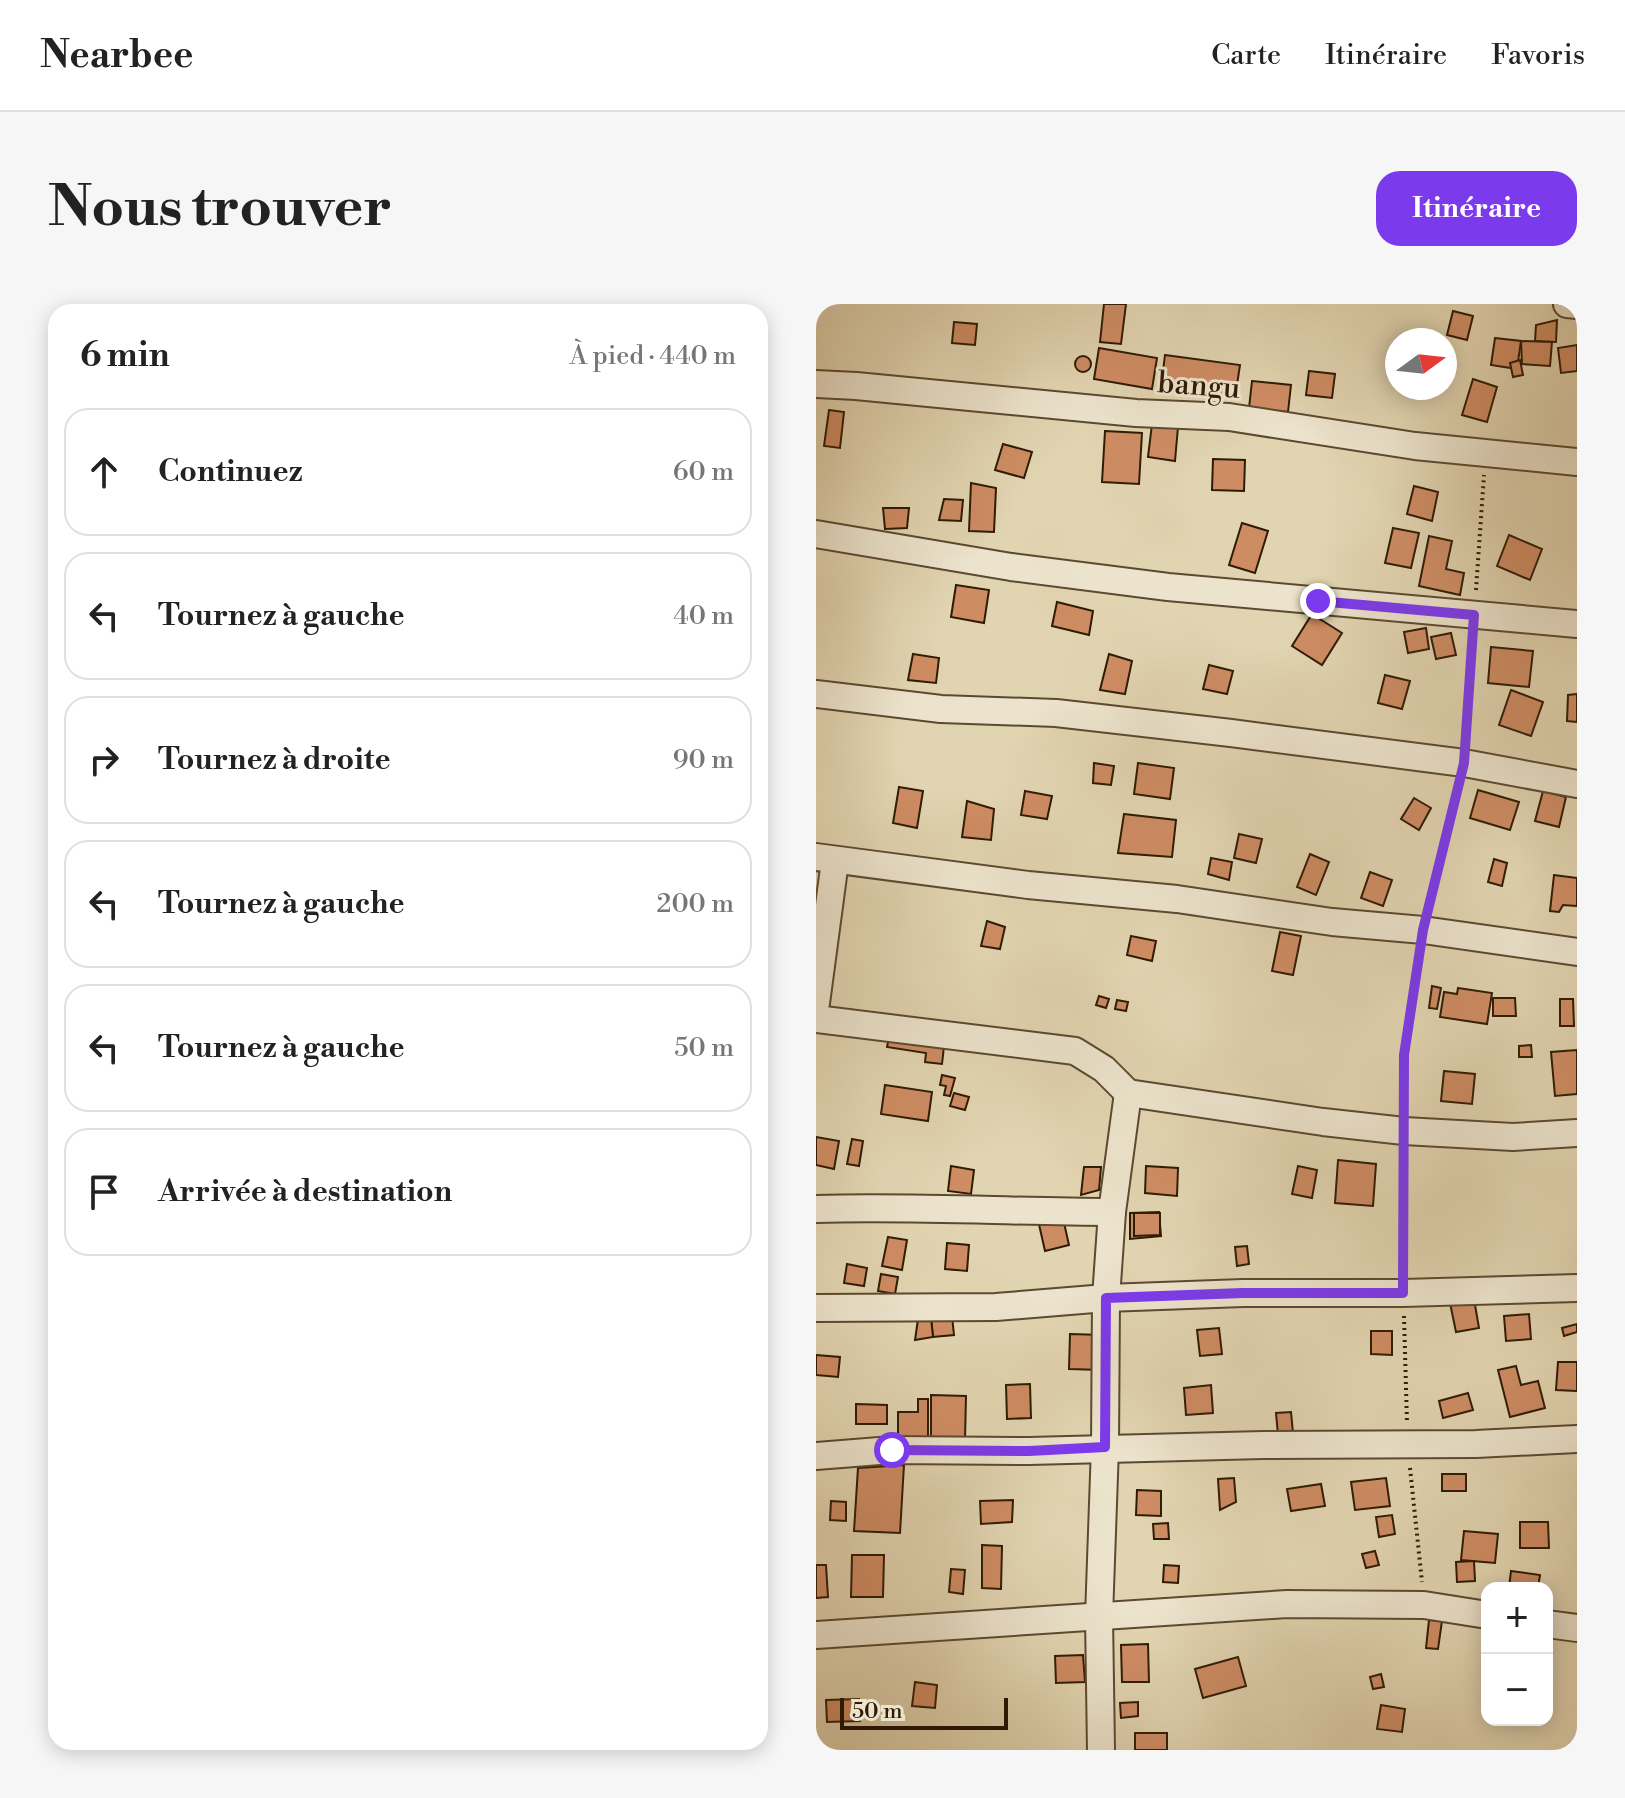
<!DOCTYPE html>
<html lang="fr">
<meta charset="utf-8">
<style>
:root{--surface:#fff;--page:#f6f6f6;--text:#222;--muted:#767676;--line:#e0e0e0;--accent:#7c3aed}
body{margin:0;font-family:"Libre Bodoni",serif;background:var(--page);color:var(--text)}
.controls{position:absolute;right:24px;bottom:24px;display:grid;overflow:hidden;border-radius:16px;box-shadow:0 4px 20px #0003}
.controls button{width:72px;height:72px;display:grid;place-items:center;padding:0;border:0;border-bottom:2px solid var(--line);background:var(--surface);color:var(--text);font:40px sans-serif}
.compass{position:absolute;left:569px;top:24px;width:72px;height:72px;border-radius:50%;background:var(--surface);box-shadow:0 4px 20px #0003;rotate:75deg}
.scale{position:absolute;left:24px;bottom:20px;width:168px;box-sizing:border-box;padding-left:8px;border:4px solid #2f1b05;border-top:0;font-size:22px;line-height:28px;white-space:nowrap;color:#2f1b05;-webkit-text-stroke:6px #ece3cc;paint-order:stroke}
.stop{position:absolute;width:24px;height:24px;margin:-18px;border:6px solid #7c3aed;border-radius:50%;background:#fff}
.stop.end{background:#7c3aed;border-color:#fff;box-shadow:0 2px 8px #0008}
.list{margin:0;padding:0;list-style:none}
h2{display:flex;justify-content:space-between;align-items:center;height:104px;margin:0;padding:0 32px;font-size:34px}
h2 small{font-size:26px;font-weight:400;color:var(--muted)}
.list li{display:grid;grid-template-columns:52px 1fr auto;gap:24px;align-items:center;box-sizing:border-box;height:128px;margin:0 16px 16px;padding:0 16px;border:2px solid var(--line);border-radius:24px}
.list b{display:block;font-size:30px;white-space:nowrap}
.list em{font-size:26px;font-style:normal;color:var(--muted)}
.icon{flex:none;width:44px;height:44px;fill:none;stroke:currentColor;stroke-width:2;stroke-linecap:round;stroke-linejoin:round}
.map{position:relative;flex:none;width:761px;height:1446px;overflow:hidden;border-radius:24px}
header{display:flex;align-items:center;gap:48px;box-sizing:border-box;height:112px;padding:0 40px;background:var(--surface);border-bottom:2px solid var(--line)}
header strong{font-size:38px}
nav{display:flex;gap:44px;margin-inline-start:auto;font-size:28px}
.intro{display:flex;align-items:center;justify-content:space-between;box-sizing:border-box;height:192px;padding:0 48px}
h1{margin:0;font-size:56px}
.button{padding:20px 36px;border-radius:24px;background:var(--accent);color:#fff;font-size:28px;font-weight:700}
main{display:flex;gap:48px;padding:0 48px}
aside{flex:1;background:var(--surface);border-radius:24px;box-shadow:0 4px 20px #0003}
.map>svg:first-child{display:block}
.building{fill:#ce8c63;stroke:#2f1b05;stroke-width:2}
.lines{fill:none;stroke-linecap:round;stroke-linejoin:round}
.street-casing{stroke:#5c4930;stroke-width:30}
.path{stroke:#2f1b05;stroke-width:4;stroke-dasharray:2 4;stroke-linecap:butt}
.street{stroke:#ece3cc;stroke-width:26}
.route{stroke:#7c3aed;stroke-width:10}
.labels{text-anchor:middle;stroke-width:6;stroke-linejoin:round;paint-order:stroke}
.street-label{font-size:30px;fill:#2f1b05;stroke:#ece3cc}
</style>
<header>
<strong>Nearbee</strong>
<nav><a>Carte</a><a>Itinéraire</a><a>Favoris</a></nav>
</header>
<div class="intro"><h1>Nous trouver</h1><a class="button">Itinéraire</a></div>
<main>
<aside>
<h2>6 min<small>À pied · 440 m</small></h2>
<ul class="list">
<li><svg class="icon" aria-label="ahead" viewBox="0 0 24 24"><path d="M12 20V5M6 11l6-6 6 6"/></svg><div><b>Continuez</b></div><em>60 m</em></li>
<li><svg class="icon" aria-label="left" viewBox="0 0 24 24"><path d="M17 20v-9H6M10 6l-5 5 5 5"/></svg><div><b>Tournez à gauche</b></div><em>40 m</em></li>
<li><svg class="icon" aria-label="right" viewBox="0 0 24 24"><path d="M7 20v-9h11M14 6l5 5-5 5"/></svg><div><b>Tournez à droite</b></div><em>90 m</em></li>
<li><svg class="icon" aria-label="left" viewBox="0 0 24 24"><path d="M17 20v-9H6M10 6l-5 5 5 5"/></svg><div><b>Tournez à gauche</b></div><em>200 m</em></li>
<li><svg class="icon" aria-label="left" viewBox="0 0 24 24"><path d="M17 20v-9H6M10 6l-5 5 5 5"/></svg><div><b>Tournez à gauche</b></div><em>50 m</em></li>
<li><svg class="icon" aria-label="arrive" viewBox="0 0 24 24"><path d="M6 21V4h12l-3 4 3 4H6"/></svg><div><b>Arrivée à destination</b></div></li>
</ul>
</aside>
<div class="map">
<svg width="761" height="1446" viewBox="0 0 761 1446">
<rect width="100%" height="100%" fill="#e1d4b0"/>
<filter id="stains"><feTurbulence type="fractalNoise" baseFrequency=".0025" numOctaves="4"/><feColorMatrix values="0 0 0 0 .2 0 0 0 0 .09 0 0 0 0 .02 0 0 0 .5 -.17"/></filter>
<radialGradient id="worn" r=".72"><stop offset=".6" stop-color="#630" stop-opacity="0"/><stop offset="1" stop-color="#630" stop-opacity=".3"/></radialGradient>
<g class="building">
<path d="M288,0H310L305,40L284,38Z"/>
<path d="M637,7L657,12L651,36L631,31Z"/>
<path d="M741,16L740,38L719,37L720,21Z"/>
<path d="M138,18L161,20L159,41L136,39Z"/>
<path d="M679,34L705,37L701,65L675,61Z"/>
<path d="M705,37L736,38L734,62L706,60Z"/>
<path d="M761,41V67L745,69L742,44Z"/>
<path d="M283,44L341,54L336,85L278,75Z"/>
<path d="M349,51L424,61L419,94L345,83Z"/>
<circle cx="267" cy="60" r="8"/>
<path d="M704,56L707,71L697,73L694,59Z"/>
<path d="M493,67L519,70L516,94L490,91Z"/>
<path d="M657,75L681,83L671,118L646,111Z"/>
<path d="M436,77L475,81L472,108L433,104Z"/>
<path d="M13,106L28,108L24,144L8,142Z"/>
<path d="M336,120L362,123L359,157L332,153Z"/>
<path d="M289,127L326,129L323,180L286,178Z"/>
<path d="M187,140L216,148L208,174L179,166Z"/>
<path d="M397,155L429,156L428,187L396,186Z"/>
<path d="M155,179L180,184L178,228L153,227Z"/>
<path d="M598,182L622,188L616,217L591,210Z"/>
<path d="M128,195L147,196L145,217L123,216Z"/>
<path d="M67,204H93L91,224L69,225Z"/>
<path d="M426,219L452,227L439,269L413,261Z"/>
<path d="M577,224L603,229L595,264L569,259Z"/>
<path d="M693,231L726,245L714,276L681,262Z"/>
<path d="M613,232L636,237L630,265L648,269L644,291L603,282Z"/>
<path d="M140,281L173,286L168,319L135,313Z"/>
<path d="M241,298L277,307L273,331L236,322Z"/>
<path d="M496,310L526,329L506,361L476,342Z"/>
<path d="M610,324L613,345L592,349L588,328Z"/>
<path d="M635,329L640,351L620,355L615,333Z"/>
<path d="M675,343L717,347L713,383L672,379Z"/>
<path d="M97,350L123,354L120,379L92,376Z"/>
<path d="M293,350L316,357L309,390L284,386Z"/>
<path d="M393,361L417,367L411,390L387,385Z"/>
<path d="M569,371L594,377L586,405L562,399Z"/>
<path d="M695,386L727,398L715,432L683,421Z"/>
<path d="M761,390V418L751,417L752,391Z"/>
<path d="M278,459L298,462L295,481L277,479Z"/>
<path d="M322,459L358,464L354,495L318,490Z"/>
<path d="M83,483L107,487L101,524L77,519Z"/>
<path d="M662,486L703,498L694,526L654,514Z"/>
<path d="M209,487L236,492L231,515L205,511Z"/>
<path d="M727,487L750,493L743,523L719,517Z"/>
<path d="M598,494L615,504L603,526L585,515Z"/>
<path d="M151,497L178,505L175,536L146,533Z"/>
<path d="M308,510L360,516L356,553L302,549Z"/>
<path d="M423,530L446,535L440,559L418,554Z"/>
<path d="M494,550L513,558L500,591L481,583Z"/>
<path d="M395,554L416,558L413,576L392,570Z"/>
<path d="M678,555L691,559L686,582L672,578Z"/>
<path d="M554,568L576,576L567,602L545,594Z"/>
<path d="M738,571L761,574V602L747,601L743,608L734,607Z"/>
<path d="M171,617L189,623L184,645L165,642Z"/>
<path d="M464,628L485,632L477,671L456,667Z"/>
<path d="M315,632L340,637L336,657L311,651Z"/>
<path d="M616,682L625,684L621,705L613,704Z"/>
<path d="M642,684L676,689L671,720L624,713L628,688L641,690Z"/>
<path d="M283,692L293,695L290,704L280,701Z"/>
<path d="M677,694H699L700,712H677Z"/>
<path d="M744,695H757L758,722H744Z"/>
<path d="M301,696L312,698L310,707L299,705Z"/>
<path d="M73,733L128,742L126,760L109,758L110,749L71,743Z"/>
<path d="M715,741L716,753H703V742Z"/>
<path d="M761,746V790L739,792L735,748Z"/>
<path d="M628,767L659,770L656,800L625,797Z"/>
<path d="M126,771L139,774L134,792L128,791L130,782L124,781Z"/>
<path d="M69,781L116,788L112,817L65,810Z"/>
<path d="M138,789L153,793L149,806L134,802Z"/>
<path d="M0,833L23,837L18,865L0,861Z"/>
<path d="M36,835L47,837L43,862L31,860Z"/>
<path d="M522,856L560,860L557,902L519,899Z"/>
<path d="M135,862L158,866L155,890L132,887Z"/>
<path d="M330,862L362,864L361,892L329,889Z"/>
<path d="M482,862L501,866L496,894L476,890Z"/>
<path d="M268,863H285L283,886L265,891Z"/>
<path d="M343,908L345,932L314,935V909Z"/>
<path d="M318,909H344V931L318,932Z"/>
<path d="M246,910L253,941L229,947L222,916Z"/>
<path d="M72,933L91,936L86,966L66,962Z"/>
<path d="M131,939L153,941L151,967L129,965Z"/>
<path d="M431,942L433,960L421,962L419,943Z"/>
<path d="M31,960L51,964L48,982L28,979Z"/>
<path d="M65,970L82,973L79,990L62,987Z"/>
<path d="M658,995L663,1024L640,1028L634,999Z"/>
<path d="M713,1010L715,1035L690,1037L688,1012Z"/>
<path d="M136,1012L138,1031L117,1033L115,1014Z"/>
<path d="M115,1014L117,1033L99,1036L102,1015Z"/>
<path d="M761,1020V1028L748,1032L746,1024Z"/>
<path d="M403,1024L406,1050L384,1052L381,1026Z"/>
<path d="M555,1027H576V1051L555,1050Z"/>
<path d="M254,1030L287,1031L286,1066L253,1065Z"/>
<path d="M0,1051L24,1053L22,1073L0,1071Z"/>
<path d="M742,1058H761V1087L740,1086Z"/>
<path d="M700,1062L705,1081L722,1077L729,1104L694,1113L682,1066Z"/>
<path d="M214,1080L215,1114L191,1115L190,1081Z"/>
<path d="M395,1081L397,1109L370,1111L368,1084Z"/>
<path d="M652,1089L657,1106L627,1114L623,1097Z"/>
<path d="M115,1091L150,1092L149,1135H115Z"/>
<path d="M102,1095H112V1134H82V1108H102Z"/>
<path d="M40,1100L71,1101V1120H40Z"/>
<path d="M475,1108L477,1129L462,1131L460,1109Z"/>
<path d="M88,1161L84,1229L38,1227L42,1164Z"/>
<rect x="626" y="1170" width="24" height="17"/>
<path d="M418,1174L420,1198L404,1206L402,1175Z"/>
<path d="M570,1174L574,1202L539,1206L535,1178Z"/>
<path d="M505,1180L509,1202L475,1207L471,1185Z"/>
<path d="M321,1186L345,1187V1212L320,1211Z"/>
<path d="M197,1196L196,1218L165,1220L164,1197Z"/>
<path d="M15,1197L30,1198V1217L14,1216Z"/>
<path d="M576,1211L579,1230L563,1233L560,1213Z"/>
<path d="M704,1218H732L733,1244H704Z"/>
<path d="M352,1219L353,1235H338L337,1220Z"/>
<path d="M648,1227L682,1230L679,1259L645,1256Z"/>
<path d="M166,1241L186,1242L185,1285L166,1284Z"/>
<path d="M559,1247L563,1261L550,1264L546,1250Z"/>
<path d="M36,1251H68L67,1293H35Z"/>
<path d="M658,1257L659,1277L641,1278L640,1258Z"/>
<path d="M0,1261H10L12,1293L0,1294Z"/>
<path d="M348,1261L363,1262L362,1279L347,1278Z"/>
<path d="M135,1265L149,1266L147,1290L133,1288Z"/>
<path d="M695,1267L724,1271L722,1284H693Z"/>
<path d="M613,1316L626,1317L622,1345L610,1344Z"/>
<path d="M332,1340L333,1378H306L305,1341Z"/>
<path d="M267,1351L269,1378L240,1379L239,1352Z"/>
<path d="M422,1353L430,1382L387,1394L379,1365Z"/>
<path d="M565,1370L568,1383L557,1385L554,1373Z"/>
<path d="M99,1378L121,1381L119,1404L96,1402Z"/>
<path d="M43,1395L44,1417L11,1418L10,1396Z"/>
<path d="M322,1398V1412L305,1414L304,1399Z"/>
<path d="M565,1401L589,1405L586,1428L561,1425Z"/>
<rect x="319" y="1429" width="32" height="17"/>
</g>
<g class="lines">
<g class="street-casing">
<g id="street">
<path d="M751,0L761,1"/>
<path d="M0,80L40,82L320,109L413,113L599,142L761,158"/>
<path d="M0,230L195,263L352,283L761,320"/>
<path d="M0,390L125,405L240,409L415,429L648,459L761,480"/>
<path d="M0,553L212,581L361,595L516,618L607,626L761,648"/>
<path d="M0,699L19,557"/>
<path d="M0,715L259,747L288,765L312,789L507,818L588,827L697,833L761,829"/>
<path d="M0,905C99,902 197,908 296,908"/>
<path d="M0,1004L180,1003L290,994L427,989H587L761,984"/>
<path d="M0,1152L76,1146L213,1147L447,1141L660,1140L761,1135"/>
<path d="M731,1320L761,1324"/>
<path d="M0,1331L471,1300L608,1301L671,1311"/>
<path d="M285,1446L283,1313L289,1143L290,994L296,908L312,789"/>
</g>
</g>
<g class="path">
<path d="M660,286L668,171"/>
<path d="M649,438L656,335"/>
<path d="M612,605L642,482"/>
<path d="M588,803V751L604,649"/>
<path d="M588,967V848"/>
<path d="M588,1012L591,1119"/>
<path d="M594,1164L606,1278"/>
</g>
<use href="#street" class="street"/>
</g>
<g class="lines">
<path class="route" d="M76,1146L213,1147L289,1143L290,994L427,989H587L588,751L607,626L648,459L658,311L502,297"/>
</g>
<g class="labels">
<g class="street-label">
<text transform="translate(383 81) rotate(4)" y="10">bangu</text>
</g>
</g>
<rect width="100%" height="100%" filter="url(#stains)"/>
<rect width="100%" height="100%" fill="url(#worn)"/>
</svg>
<div class="controls">
<button>+</button>
<button>−</button>
</div>
<svg class="compass" viewBox="-18 -18 36 36"><path d="M0-13l5 13h-10z" fill="#e53935"/><path d="M0 13l5-13h-10z" fill="#767676"/></svg>
<div class="scale">50 m</div>
<div class="stop" style="left:76px;top:1146px"></div>
<div class="stop end" style="left:502px;top:297px"></div>
</div>
</main>
